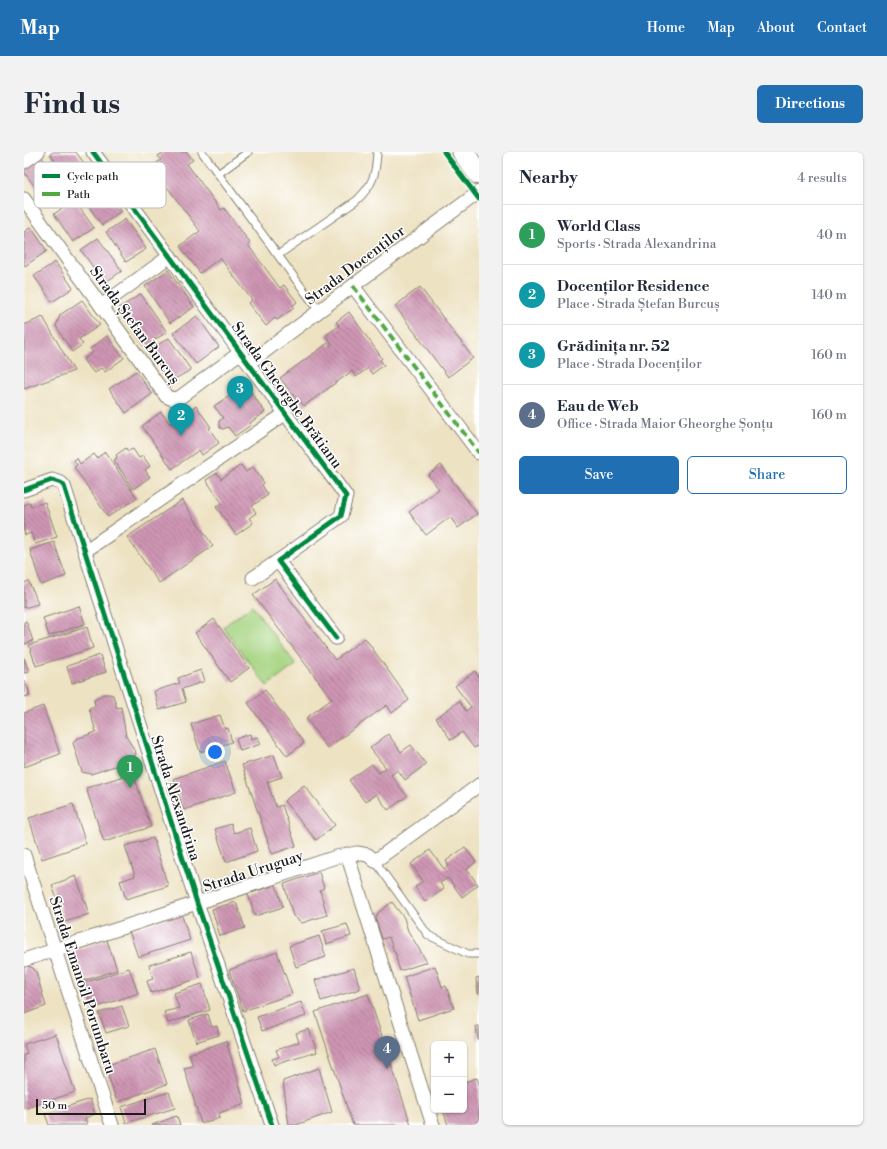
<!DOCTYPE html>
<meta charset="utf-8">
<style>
:root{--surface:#fff;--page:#f2f2f3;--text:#1f2937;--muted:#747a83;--line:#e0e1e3;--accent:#1f6fb2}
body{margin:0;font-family:"Libre Bodoni",serif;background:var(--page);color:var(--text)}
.controls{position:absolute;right:12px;bottom:12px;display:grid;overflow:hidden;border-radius:6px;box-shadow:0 1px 3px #0004}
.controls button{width:36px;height:36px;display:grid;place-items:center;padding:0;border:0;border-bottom:1px solid var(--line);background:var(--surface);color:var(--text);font:20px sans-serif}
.scale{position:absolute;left:12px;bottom:10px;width:110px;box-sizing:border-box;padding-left:4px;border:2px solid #1c1c1c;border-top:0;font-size:11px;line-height:14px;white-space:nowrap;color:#1c1c1c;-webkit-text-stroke:3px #fff;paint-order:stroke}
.you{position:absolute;left:191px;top:600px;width:14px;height:14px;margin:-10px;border:3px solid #fff;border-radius:50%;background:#1a73e8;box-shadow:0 0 0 6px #1a73e833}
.badge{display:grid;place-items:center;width:26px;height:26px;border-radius:50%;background:var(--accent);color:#fff;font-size:13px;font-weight:700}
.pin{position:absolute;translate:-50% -33px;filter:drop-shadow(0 1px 2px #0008)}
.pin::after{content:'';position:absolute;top:21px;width:14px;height:12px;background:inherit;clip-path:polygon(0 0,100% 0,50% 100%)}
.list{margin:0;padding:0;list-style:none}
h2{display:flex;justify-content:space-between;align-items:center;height:52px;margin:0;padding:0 16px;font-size:17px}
h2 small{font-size:13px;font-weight:400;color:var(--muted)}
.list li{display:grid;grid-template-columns:26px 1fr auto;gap:12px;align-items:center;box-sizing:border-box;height:60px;padding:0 16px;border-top:1px solid var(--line)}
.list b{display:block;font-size:15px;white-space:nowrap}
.list p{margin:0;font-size:13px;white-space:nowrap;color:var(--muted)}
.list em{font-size:13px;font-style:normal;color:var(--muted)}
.actions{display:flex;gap:8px;padding:12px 16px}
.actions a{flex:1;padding:9px 0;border:1px solid var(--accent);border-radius:6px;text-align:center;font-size:14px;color:var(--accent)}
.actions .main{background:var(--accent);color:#fff}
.map{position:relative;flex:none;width:455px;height:973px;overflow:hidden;border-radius:6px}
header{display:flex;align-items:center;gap:24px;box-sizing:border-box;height:56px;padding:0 20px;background:var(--accent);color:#fff}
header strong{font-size:19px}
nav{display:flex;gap:22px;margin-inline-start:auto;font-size:14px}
.intro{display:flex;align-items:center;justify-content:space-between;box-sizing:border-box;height:96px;padding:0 24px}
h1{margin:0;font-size:28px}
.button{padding:10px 18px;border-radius:6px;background:var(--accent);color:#fff;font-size:14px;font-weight:700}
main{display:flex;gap:24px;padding:0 24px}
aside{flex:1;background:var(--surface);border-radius:6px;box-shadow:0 1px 3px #0004}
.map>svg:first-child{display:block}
.pitch{fill:#a6d481;stroke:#61784e}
.building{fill:url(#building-back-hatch)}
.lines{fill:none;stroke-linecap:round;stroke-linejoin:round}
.lane-casing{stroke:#847f6f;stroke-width:9}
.street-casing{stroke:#847f6f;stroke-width:15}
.primary-casing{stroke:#847f6f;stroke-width:23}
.lane{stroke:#fff;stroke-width:7}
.street{stroke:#fff;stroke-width:13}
.primary{stroke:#fff;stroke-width:21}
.quiet{stroke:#52a943;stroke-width:4;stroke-dasharray:8 4;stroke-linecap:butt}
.cycleway-casing{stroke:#fff;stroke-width:8}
.cycleway{stroke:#00873e;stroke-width:5}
.labels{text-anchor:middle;stroke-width:3;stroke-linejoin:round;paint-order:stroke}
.street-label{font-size:15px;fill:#1c1c1c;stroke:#fff}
.key{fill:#fff;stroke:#bbb;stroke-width:1}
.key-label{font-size:11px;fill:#1c1c1c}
</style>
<header>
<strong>Map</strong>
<nav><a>Home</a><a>Map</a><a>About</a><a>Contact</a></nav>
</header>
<div class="intro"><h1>Find us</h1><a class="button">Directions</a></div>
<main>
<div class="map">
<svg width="455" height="973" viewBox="0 0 455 973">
<defs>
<pattern id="building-back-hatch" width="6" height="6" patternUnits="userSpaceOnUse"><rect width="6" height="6" fill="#ce95b3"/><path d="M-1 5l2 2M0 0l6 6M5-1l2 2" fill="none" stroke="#a67991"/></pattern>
</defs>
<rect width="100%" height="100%" fill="#fff"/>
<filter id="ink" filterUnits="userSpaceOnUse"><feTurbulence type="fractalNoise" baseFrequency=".025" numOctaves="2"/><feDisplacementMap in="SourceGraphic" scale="8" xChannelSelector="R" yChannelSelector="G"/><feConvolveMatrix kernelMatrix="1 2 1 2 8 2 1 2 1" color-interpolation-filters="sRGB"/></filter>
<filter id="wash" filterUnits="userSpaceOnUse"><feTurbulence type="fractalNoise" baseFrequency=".012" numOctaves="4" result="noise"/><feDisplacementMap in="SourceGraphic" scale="16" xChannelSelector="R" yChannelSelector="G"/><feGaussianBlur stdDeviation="0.9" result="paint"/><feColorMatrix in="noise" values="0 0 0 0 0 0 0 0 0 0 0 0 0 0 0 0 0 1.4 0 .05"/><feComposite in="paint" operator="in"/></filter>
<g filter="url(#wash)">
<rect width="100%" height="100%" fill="#ede2c2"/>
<path class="pitch" d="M228,453L272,513L243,534L199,475Z"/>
<g id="blocks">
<g class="building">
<path d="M29,0H52L65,18L48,31L26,2Z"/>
<path d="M140,0H163L169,8L163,12L197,58L200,56L226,91L224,93L256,136L260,133L273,150L268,154L270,156L253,168L251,166L242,174L224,151L228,148L196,106L176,121L156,94L176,79L143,35L139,37L124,17L137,8L134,4Z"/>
<path d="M17,4L38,33L20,47L0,20V17Z"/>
<path d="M74,27L97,59L78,73L55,41Z"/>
<path d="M50,48L70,76L49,90L30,62Z"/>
<path d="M101,67L122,97L102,110L82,80Z"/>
<path d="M7,75L23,99L1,114L0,112V80Z"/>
<path d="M74,86L98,119L80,131L57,98Z"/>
<path d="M31,110L49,136L28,150L10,124Z"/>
<path d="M144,118L170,155L146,171L121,134Z"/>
<path d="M396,135L449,206L424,225L371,154Z"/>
<path d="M117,142L143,180L121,194L95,156Z"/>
<path d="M58,148L76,173L55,187L59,192L48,200L32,174L36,163Z"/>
<path d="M325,160L358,206L356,208L360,213L348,222L344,216L332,225L328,219L280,254L274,246L272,247L256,226L304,191L306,194L308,192L302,183L315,174L312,170Z"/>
<path d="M173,164L195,195L172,212L149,181Z"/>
<path d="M19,165L50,219L0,237V173Z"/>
<path d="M83,184L100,206L81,220L77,216L70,221L59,208L69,200L66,197Z"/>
<path d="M145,186L167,218L145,230L125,198Z"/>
<path d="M112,219L128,242L102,261L85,237Z"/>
<path d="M222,233L241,260L226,271L227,273L211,284L204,275L199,277L196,276L195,272V269L199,266L190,254Z"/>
<path d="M172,254L187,275L185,276L195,291L178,303L175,298L148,317L118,274L137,260L146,272Z"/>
<path d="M102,296L104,299L109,297L115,306L119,304L126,314L121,318L126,325L109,337L90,308L93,306L92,303Z"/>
<path d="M81,300L113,346L84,365L50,315L53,313L50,308L53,306L56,312L70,302L73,306Z"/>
<path d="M217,313L222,320L229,315L240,331L238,333L244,343L228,354L232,361L225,366L229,371L212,383L192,355L198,351L182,328L193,321L197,327Z"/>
<path d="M417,313L453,362L434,376L426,365L402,383L385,360L415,337L404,323Z"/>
<path d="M158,348L189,394L135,431L103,385Z"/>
<path d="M21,350L33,385L11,392L7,381L1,383L0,379V353L6,351L7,355Z"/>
<path d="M30,390L42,424L17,433L6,398Z"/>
<path d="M251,427L311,508L341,486L385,548L368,561L363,553L303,596L282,566L308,547L229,443Z"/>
<path d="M5,429L8,438H9L14,452L0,456V431Z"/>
<path d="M55,454L61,472L25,484L19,466Z"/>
<path d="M190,467L225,516L206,530L171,481Z"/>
<path d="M2,469L9,489L0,492V470Z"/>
<path d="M63,475L69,496L12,514L5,493Z"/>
<path d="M76,503L82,520L48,531L43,514Z"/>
<path d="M0,506L5,520L0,521Z"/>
<path d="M177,518L181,529L158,537L162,550L135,558L130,539L156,531L154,526Z"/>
<path d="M451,519L455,525V593L450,596L438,580L427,588L412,566L435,549L442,559L447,555L431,534Z"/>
<path d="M0,529H1L6,543L0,545Z"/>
<path d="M241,538L280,591L263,604L224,551Z"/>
<path d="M80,542H85L89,543L93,556L97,555L102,584L112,601L109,608L67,622L58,620L49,591L52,587L72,580L65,556L71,554L70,547Z"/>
<path d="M19,554L36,602L0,615V561Z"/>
<path d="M196,563L201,577L204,576L208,590L176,600L167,572Z"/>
<path d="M226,582L227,587L234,585L237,592L216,599L212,587Z"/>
<path d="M364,582L377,600L387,593L402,612L381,628L374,618L367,623L383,644L364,658L352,642L341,650L325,628L348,612L355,621L362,616L346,596Z"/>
<path d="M250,603L258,625L243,630L252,655L258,653L272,694L248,702L218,613Z"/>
<path d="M201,609L212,640L160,658L149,627Z"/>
<path d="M109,621L127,675L80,690L62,636Z"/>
<path d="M280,633L311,673L292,688L260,649Z"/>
<path d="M49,652L62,692L18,707L5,666Z"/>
<path d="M207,672L210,681L226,676L233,699L202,710L191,677Z"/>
<path d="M129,686L144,734L102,747L96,729L111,724L101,694Z"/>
<path d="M441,695L452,710L443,717L454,733L438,745L424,726L416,731L420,737L401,750L391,735L399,729L387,712L406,698L420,717L425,714L422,709Z"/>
<path d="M295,720L300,736L296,738L303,763L278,771L269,764L260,732Z"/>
<path d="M52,724L65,762L41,770L28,733Z"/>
<path d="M252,733L259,755L231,764L224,742Z"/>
<path d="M212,750L221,776L196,784L188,757Z"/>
<path d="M368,750L380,766L384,779L403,810L376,819L372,806H373L371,800H370L365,785L358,787L352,768L354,761Z"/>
<path d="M157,761L166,788L114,805L105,779Z"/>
<path d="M323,772L327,784L302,792L298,779Z"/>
<path d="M295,784L302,805L272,815L265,794Z"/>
<path d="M83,788L93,818L59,829L49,799Z"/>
<path d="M167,800L176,826L127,841L123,829L129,827L125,813Z"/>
<path d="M253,800L268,842L219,859L205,818Z"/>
<path d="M3,814L9,816L12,820L22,854L0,862V815Z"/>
<path d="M411,814L418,835L422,834L430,856L394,868L380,825Z"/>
<path d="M105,816L114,841L68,857L60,831Z"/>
<path d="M330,816L336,837L297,849L291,828Z"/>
<path d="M455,825V842H454L452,826Z"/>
<path d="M178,832L186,858L144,871L140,860L155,856L150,841Z"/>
<path d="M344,842L359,887L387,973H329L291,860Z"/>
<path d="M277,850L282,864L238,879L233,865Z"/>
<path d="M98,854L105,874L82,881L75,861Z"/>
<path d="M184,862L188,875L193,874L195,883L172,890L165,868Z"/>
<path d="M452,874H455V888H454Z"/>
<path d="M285,877L293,900L250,913L248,907L255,905L252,898L275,890L272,881Z"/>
<path d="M32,882L51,940L0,957V903L3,902L0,892Z"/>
<path d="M202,889L221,952L195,961L196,966L177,971L160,916L169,914L165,902Z"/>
<path d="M131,897L143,932L93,950L81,914Z"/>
<path d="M295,916L308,960L272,973H265L259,929Z"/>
<path d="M453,926L455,931V973H424L419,958H440V930Z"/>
<path d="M145,940L151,956L102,971L97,955Z"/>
<path d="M66,947L71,962L61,966L63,973H25L21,962Z"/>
<path d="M153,964L156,973H128Z"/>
</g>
</g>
</g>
<g filter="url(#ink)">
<use href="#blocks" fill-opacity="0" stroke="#847f6f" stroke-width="1"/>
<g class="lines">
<g class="lane-casing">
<g id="lane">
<path d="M178,0L295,159"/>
<path d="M194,22L224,0"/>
<path d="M254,103L332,49C349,33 352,23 353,0"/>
<path d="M351,709L404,783L444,802H455"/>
</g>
</g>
<g class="street-casing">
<g id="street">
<path d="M69,0L322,344L317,364L254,409L312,486"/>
<path d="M0,10L14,0"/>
<path d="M0,47L142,244C147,247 149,247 155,246L217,200"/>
<path d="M329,134L455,301"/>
<path d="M77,154L146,104"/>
<path d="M225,211L455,40"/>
<path d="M0,338L28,328L37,331L40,334L173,751L248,973"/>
<path d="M61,399L262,261"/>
<path d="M229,426L254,409"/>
<path d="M323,702L409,973"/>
<path d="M0,703L88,973"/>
<path d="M0,808L312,705L333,701L344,703L351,709L455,633"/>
</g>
</g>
<g class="primary-casing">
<path id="primary" d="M439,0L455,22"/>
</g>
<use href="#lane" class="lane"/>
<use href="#street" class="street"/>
<use href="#primary" class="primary"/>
<path class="quiet" d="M329,134L455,301"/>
<g class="cycleway-casing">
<g id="cycleway">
<path d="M69,0L322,344L317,364L254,409L312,486"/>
<path d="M420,0L455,47"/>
<path d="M0,338L28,328L37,331L40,334L173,751L248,973"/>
</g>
</g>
<use href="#cycleway" class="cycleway"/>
</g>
</g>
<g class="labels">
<g class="street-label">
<text transform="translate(331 113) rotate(-37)" y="5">Strada Docenților</text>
<text transform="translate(111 173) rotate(54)" y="5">Strada Ștefan Burcuș</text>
<text transform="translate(263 243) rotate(54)" y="5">Strada Gheorghe Brătianu</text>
<text transform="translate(152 646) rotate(72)" y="5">Strada Alexandrina</text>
<text transform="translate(229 719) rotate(-18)" y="5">Strada Uruguay</text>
<text transform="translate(59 833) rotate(72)" y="5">Strada Emanoil Porumbaru</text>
</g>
</g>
<rect x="10" y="10" width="132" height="46" rx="6" class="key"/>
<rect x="18" y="22" width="18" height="4" fill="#00873e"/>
<rect x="18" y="40" width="18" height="4" fill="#52a943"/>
<g class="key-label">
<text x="43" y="28">Cycle path</text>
<text x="43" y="46">Path</text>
</g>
</svg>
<div class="controls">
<button>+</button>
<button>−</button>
</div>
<div class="scale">50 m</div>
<div class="you"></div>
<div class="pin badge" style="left:106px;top:636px;background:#2e9e5b">1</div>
<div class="pin badge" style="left:157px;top:284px;background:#0f9aa8">2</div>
<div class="pin badge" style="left:216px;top:257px;background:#0f9aa8">3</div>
<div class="pin badge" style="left:363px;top:917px;background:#5c6f8a">4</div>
</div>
<aside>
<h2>Nearby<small>4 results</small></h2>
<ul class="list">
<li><span class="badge" style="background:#2e9e5b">1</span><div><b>World Class</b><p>Sports · Strada Alexandrina</p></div><em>40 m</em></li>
<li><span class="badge" style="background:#0f9aa8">2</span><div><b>Docenților Residence</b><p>Place · Strada Ștefan Burcuș</p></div><em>140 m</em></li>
<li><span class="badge" style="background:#0f9aa8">3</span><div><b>Grădinița nr. 52</b><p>Place · Strada Docenților</p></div><em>160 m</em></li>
<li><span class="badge" style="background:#5c6f8a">4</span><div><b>Eau de Web</b><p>Office · Strada Maior Gheorghe Șonțu</p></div><em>160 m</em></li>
</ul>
<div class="actions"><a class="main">Save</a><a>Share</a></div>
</aside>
</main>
